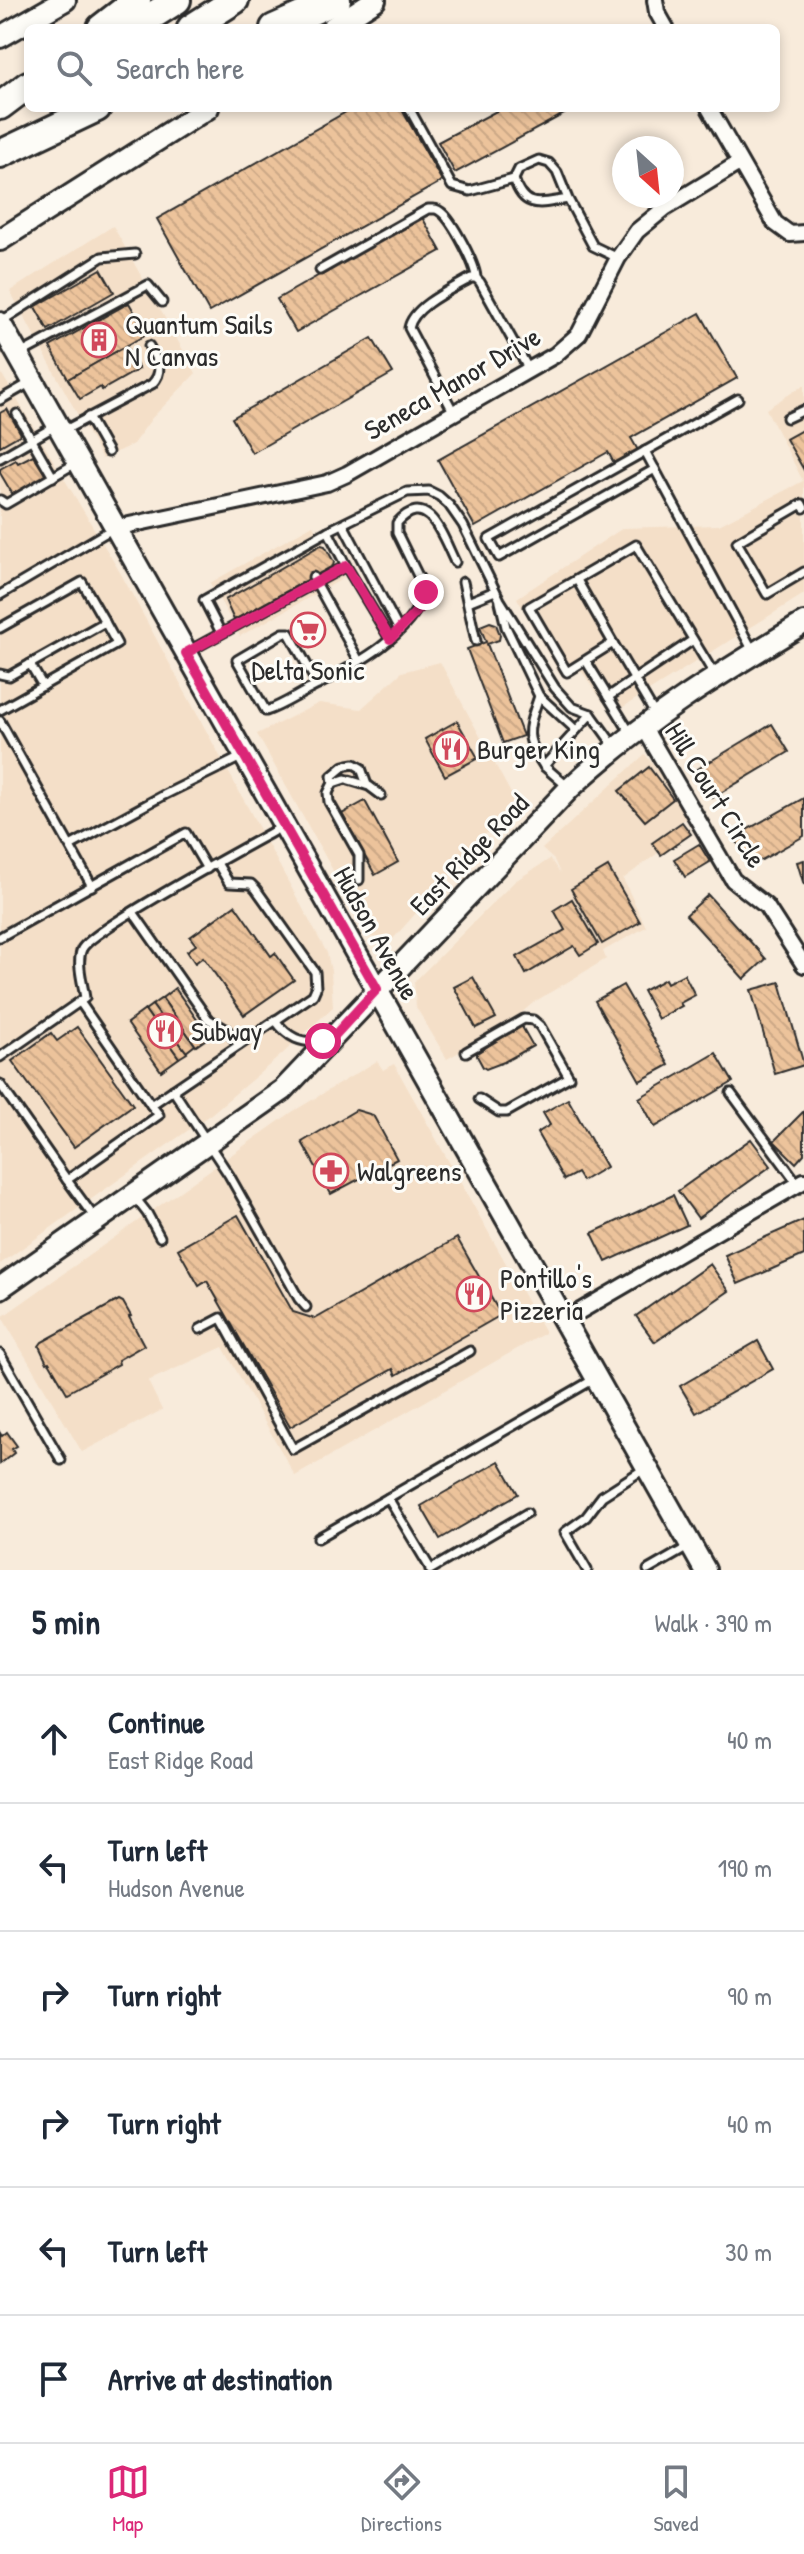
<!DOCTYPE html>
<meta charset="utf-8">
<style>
:root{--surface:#fff;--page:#f2f2f3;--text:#1f2937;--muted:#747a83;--line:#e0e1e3;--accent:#db2777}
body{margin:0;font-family:"Patrick Hand",sans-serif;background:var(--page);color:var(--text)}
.compass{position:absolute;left:612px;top:136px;width:72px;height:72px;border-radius:50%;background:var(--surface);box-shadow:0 4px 12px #0003;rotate:153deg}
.stop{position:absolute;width:24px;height:24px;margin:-18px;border:6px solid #db2777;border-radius:50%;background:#fff}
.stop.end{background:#db2777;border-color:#fff;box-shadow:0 2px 8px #0008}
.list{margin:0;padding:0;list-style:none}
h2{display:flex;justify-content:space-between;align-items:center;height:104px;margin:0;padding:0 32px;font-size:34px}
h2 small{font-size:26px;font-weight:400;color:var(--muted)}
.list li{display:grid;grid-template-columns:52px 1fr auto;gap:24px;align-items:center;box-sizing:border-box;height:128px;padding:0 32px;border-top:2px solid var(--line)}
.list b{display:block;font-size:30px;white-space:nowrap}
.list p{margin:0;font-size:26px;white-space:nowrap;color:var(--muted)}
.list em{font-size:26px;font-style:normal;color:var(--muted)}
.icon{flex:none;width:44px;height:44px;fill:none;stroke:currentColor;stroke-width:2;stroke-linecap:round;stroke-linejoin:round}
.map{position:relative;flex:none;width:804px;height:1570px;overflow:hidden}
.search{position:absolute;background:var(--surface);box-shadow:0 4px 12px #0003;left:24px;right:24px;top:24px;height:88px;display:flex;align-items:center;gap:20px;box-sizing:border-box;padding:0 28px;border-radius:12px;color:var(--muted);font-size:30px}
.sheet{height:872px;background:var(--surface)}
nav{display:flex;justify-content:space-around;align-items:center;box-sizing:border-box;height:112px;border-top:2px solid var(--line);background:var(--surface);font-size:22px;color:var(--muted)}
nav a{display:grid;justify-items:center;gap:4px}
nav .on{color:var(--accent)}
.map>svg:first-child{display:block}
.built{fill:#f4dfc8}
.building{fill:url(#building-back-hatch);stroke:#2b2b2b;stroke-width:2}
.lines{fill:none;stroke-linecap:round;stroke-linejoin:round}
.service-casing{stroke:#2b2b2b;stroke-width:13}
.minor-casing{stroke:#2b2b2b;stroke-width:20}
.secondary-casing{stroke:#2b2b2b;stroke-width:26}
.motorway-casing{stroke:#2b2b2b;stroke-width:32}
.service{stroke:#fdfcf7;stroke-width:7}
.minor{stroke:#fdfcf7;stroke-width:14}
.secondary{stroke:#fdfcf7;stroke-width:20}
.motorway{stroke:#fdfcf7;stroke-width:26}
.route{stroke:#db2777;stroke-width:10}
.labels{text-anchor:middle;stroke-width:6;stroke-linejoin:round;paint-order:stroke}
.poi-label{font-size:28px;fill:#2b2b2b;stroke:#fdfcf7;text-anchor:start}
.street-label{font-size:28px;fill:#2b2b2b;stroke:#fdfcf7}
</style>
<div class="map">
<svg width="804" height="1570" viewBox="0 0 804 1570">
<defs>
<pattern id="building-back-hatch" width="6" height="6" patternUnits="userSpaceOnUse" patternTransform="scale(2)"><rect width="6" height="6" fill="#ecc39b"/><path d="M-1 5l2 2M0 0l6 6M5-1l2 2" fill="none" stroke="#cba886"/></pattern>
</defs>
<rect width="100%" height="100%" fill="#f8ebdb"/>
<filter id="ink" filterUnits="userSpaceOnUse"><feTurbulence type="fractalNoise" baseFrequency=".0125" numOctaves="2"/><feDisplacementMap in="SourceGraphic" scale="16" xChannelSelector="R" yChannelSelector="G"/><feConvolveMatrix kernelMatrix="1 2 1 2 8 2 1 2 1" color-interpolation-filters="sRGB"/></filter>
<g filter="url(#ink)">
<g class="built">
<path d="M113,226L196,373L152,418L133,444L102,459L10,291Z"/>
<path d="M0,371L121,574L327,953L331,971L333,1007L280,1056L211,1114L0,1264Z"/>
<path d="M804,385V594L612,714L582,672L560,674L517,598L623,528L719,525L803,481L766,409Z"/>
<path d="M313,525L344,578L240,636L210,583Z"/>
<path d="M440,662L515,801L393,939L370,937L257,734L319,703L361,709L402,672Z"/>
<path d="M645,754L690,815L652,842L658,853L623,879L646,927L603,951L606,959L534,1002L511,1022L447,1059L416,1007L414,982L515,881L550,859L560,873L554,860L542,849Z"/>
<path d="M377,1061L383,1070L394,1064L545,1333L295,1476L223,1347L148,1381L162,1410L82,1452L2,1317L292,1112Z"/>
</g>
<g class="building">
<path d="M353,108H401L442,181L209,312L157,219Z"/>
<path d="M502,108H575L455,173L438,142Z"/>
<path d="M422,217L441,251L296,332L277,299Z"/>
<path d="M101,269L114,292L48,330L35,307Z"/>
<path d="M129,303L147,334L68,379L50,347Z"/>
<path d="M700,313L737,378L631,438L639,452L615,465L608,452L475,527L438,460Z"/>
<path d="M372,338L393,373L252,453L232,418Z"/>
<path d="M126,346L139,369L102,390L101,387L80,399L68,379Z"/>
<path d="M7,409L21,434L0,446V413Z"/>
<path d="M804,429V470L786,439Z"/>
<path d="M33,455L46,476L13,495L0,473V469L16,460L18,463Z"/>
<path d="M321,545L325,546L334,562L333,566L234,620L225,600Z"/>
<path d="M490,622L496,624L500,635L499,640L487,644L523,736L503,743L467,649L486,642L480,626Z"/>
<path d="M457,721L478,758L445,776L425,739Z"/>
<path d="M772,724L789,752L712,798L696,770Z"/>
<path d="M649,767L673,799L645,821L619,791Z"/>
<path d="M804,798V836L751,866L734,837Z"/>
<path d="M365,801L398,862L375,875L342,814Z"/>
<path d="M682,822L691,834L661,855L652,843Z"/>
<path d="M699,844L710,862L685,877L674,859Z"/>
<path d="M804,860V885L797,862Z"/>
<path d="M608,867L640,922L602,944L571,889Z"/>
<path d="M708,895L766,959L744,979L686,915Z"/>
<path d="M572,899L598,944L580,955L574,946L526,974L517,957L565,930L554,910Z"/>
<path d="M235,905L271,956L275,953L294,980L244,1015L203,957L195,963L187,951L196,945L190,937Z"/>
<path d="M684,974L695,995L680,1003L682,1006L658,1019L643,991L665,979L667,983Z"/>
<path d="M473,977L496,1018L476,1028L454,987Z"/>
<path d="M780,982L804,1065L775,1074L751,990Z"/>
<path d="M623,985L669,1065L640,1081L595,1001Z"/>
<path d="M175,988L209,1037L196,1046L162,998Z"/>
<path d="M162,998L195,1045L186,1052L152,1005Z"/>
<path d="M152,1005L187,1053L179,1058L145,1010Z"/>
<path d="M145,1010L179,1058L161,1071L127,1023Z"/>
<path d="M521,1025L533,1046L504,1062L486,1069L483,1067L477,1056V1053Z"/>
<path d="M77,1027L133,1105L74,1147L12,1061L51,1033L57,1041Z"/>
<path d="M716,1053L733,1082L655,1127L639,1098Z"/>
<path d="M568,1099L606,1167L582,1181L577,1173L564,1180L537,1133L550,1125L543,1113Z"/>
<path d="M356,1110L373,1115L397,1159L331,1194L302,1142Z"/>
<path d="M804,1111V1154L796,1163L774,1141Z"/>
<path d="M751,1139L771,1166L698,1218L678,1191Z"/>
<path d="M673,1195L687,1225L606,1262L592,1233Z"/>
<path d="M238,1215L293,1312L315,1319L457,1238L501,1315L396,1375L393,1369L290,1427L207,1281L199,1286L178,1249Z"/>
<path d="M804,1220V1255L738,1284L725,1255Z"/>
<path d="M710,1264L729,1291L655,1342L636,1316Z"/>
<path d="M119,1300L123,1302L131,1316L129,1317L144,1345L118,1360L119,1364L67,1393L49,1362L47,1363L39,1346L42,1342Z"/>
<path d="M758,1341L773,1369L696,1413L680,1386Z"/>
<path d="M7,1432L17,1446L12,1449L14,1453L0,1464V1433L2,1436Z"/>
<path d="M499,1461L518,1494L440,1539L421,1506Z"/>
</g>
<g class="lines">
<g class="service-casing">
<g id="service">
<path d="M409,108L452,186L470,191L514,179"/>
<path d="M568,199C541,203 524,211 514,179L519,169L539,160L549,163L557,172L568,199L593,246L618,258"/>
<path d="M320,270L428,209C434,209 436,208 441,212C452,220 476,265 476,278"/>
<path d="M0,322L102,257L135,254"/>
<path d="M20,354L148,285L162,302"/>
<path d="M0,400L33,381"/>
<path d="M454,413L409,328C413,306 452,289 471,278H476L480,282L529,370"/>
<path d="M17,414L53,477"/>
<path d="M88,417L108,452"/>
<path d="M787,418L804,410"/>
<path d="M65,430L152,384C165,370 157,361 149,346"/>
<path d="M645,451L753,651"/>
<path d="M0,458L57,425"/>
<path d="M655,469L499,557L489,539L738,399"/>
<path d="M0,500L6,504L76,463"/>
<path d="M804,508L802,504L737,542L767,594L804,572"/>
<path d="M343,524L399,630"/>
<path d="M346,566L390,639"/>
<path d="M313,577L359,661"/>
<path d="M577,580L613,643"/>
<path d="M463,582L476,641"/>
<path d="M0,595L112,529"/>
<path d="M468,602L495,591"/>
<path d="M500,602L506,627L539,696L576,730"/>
<path d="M0,628L82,582L105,622"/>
<path d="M221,633L204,600L328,531L407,492L429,491L439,496L449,505L463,525L500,600L555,688L572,707L591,714L614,746"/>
<path d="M189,651L346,566L328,531"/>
<path d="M586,661L631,734"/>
<path d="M30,664L43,686"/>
<path d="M0,674L9,676L105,622L117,644L0,710"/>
<path d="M318,685L289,633H283L237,660L266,711C281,706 296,696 310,689C355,665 406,640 426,592L397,533V523C428,488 443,538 455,562"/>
<path d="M539,696C528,730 523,736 544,766"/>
<path d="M608,697L693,640"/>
<path d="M656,716L613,643L567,672L529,607L636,545L714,674"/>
<path d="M0,721L92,886"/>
<path d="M348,765L354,764L361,768L367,785"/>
<path d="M345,779L333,783L328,793L329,802L359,855V880"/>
<path d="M349,780L369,786L381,795"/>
<path d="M333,783L332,776L344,766"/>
<path d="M568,787L544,766L591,714"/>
<path d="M70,846L164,795L243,756"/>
<path d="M133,912L208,1019L227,1030L239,1045"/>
<path d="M0,937L186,833L207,869"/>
<path d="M80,1002L151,1105"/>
<path d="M275,1020C288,1038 301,1044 323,1041"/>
<path d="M466,1052L524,1019L533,1020L540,1026L569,1077L507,1112H499L479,1099"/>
<path d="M0,1057L85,998C83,984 76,962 82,949C92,929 253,843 283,826"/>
<path d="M0,1084L67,1180L159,1115L151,1105L313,995L316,988L315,972L256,889L251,884L229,883L217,863"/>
<path d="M173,1090L229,1175L299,1299L306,1307"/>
<path d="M731,1093L798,1184"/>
<path d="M67,1180L94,1217"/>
<path d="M133,1195L147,1213L160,1237"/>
<path d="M200,1329L221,1318L293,1449L470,1351"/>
<path d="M0,1354L61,1460"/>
<path d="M318,1538L388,1498"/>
<path d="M430,1568L388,1498L596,1378"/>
<path d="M430,1570L527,1513"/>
<path d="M587,1570L565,1532L586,1517L602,1496L644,1469"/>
<path d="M648,1570L688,1547"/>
</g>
</g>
<g class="minor-casing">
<g id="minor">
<path d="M655,0L657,12L666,28"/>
<path d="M709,108L775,223L790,234L804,233"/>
<path d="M115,528L327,483L347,474L555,355L579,334L618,258L637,231L665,208L739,163"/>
<path d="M643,726L733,880L766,906L804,965"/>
<path d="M563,1321L804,1181"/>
</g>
</g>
<g class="secondary-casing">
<g id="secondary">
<path d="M332,28L375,0"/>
<path d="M0,37L65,0"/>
<path d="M0,240L208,108"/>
<path d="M0,323L705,1570"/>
<path d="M0,1288L283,1090L569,789C640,722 721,673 804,623"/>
</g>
</g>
<g class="motorway-casing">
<g id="motorway">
<path d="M101,28L137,0"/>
<path d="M133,28L177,0"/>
<path d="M191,28L235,0"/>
<path d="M274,28L337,0"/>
<path d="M0,106L28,85"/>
<path d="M0,154L97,108"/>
</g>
</g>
<use href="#service" class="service"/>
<use href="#minor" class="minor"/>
<use href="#secondary" class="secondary"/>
<use href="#motorway" class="motorway"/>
</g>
</g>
<g class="lines" filter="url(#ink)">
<path class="route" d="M323,1041L335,1035L377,989L186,653L346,566L390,639L418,610L426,592"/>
</g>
<defs>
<g id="building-ring" transform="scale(1.8)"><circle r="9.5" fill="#fdfcf7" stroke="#d1495b" stroke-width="1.5"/><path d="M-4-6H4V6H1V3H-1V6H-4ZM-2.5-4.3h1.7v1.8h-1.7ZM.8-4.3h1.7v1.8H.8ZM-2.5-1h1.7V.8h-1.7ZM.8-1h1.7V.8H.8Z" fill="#d1495b"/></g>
<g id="supermarket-ring" transform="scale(1.8)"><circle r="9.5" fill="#fdfcf7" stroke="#d1495b" stroke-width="1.5"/><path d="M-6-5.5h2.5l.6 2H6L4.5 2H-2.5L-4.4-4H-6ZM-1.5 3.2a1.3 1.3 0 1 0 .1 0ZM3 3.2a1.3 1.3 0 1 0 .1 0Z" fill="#d1495b"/></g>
<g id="restaurant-ring" transform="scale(1.8)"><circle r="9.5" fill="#fdfcf7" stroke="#d1495b" stroke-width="1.5"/><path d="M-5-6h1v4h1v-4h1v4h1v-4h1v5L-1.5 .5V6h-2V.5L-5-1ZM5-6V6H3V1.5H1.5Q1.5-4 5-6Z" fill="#d1495b"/></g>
<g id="pharmacy-ring" transform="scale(1.8)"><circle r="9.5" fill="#fdfcf7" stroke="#d1495b" stroke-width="1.5"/><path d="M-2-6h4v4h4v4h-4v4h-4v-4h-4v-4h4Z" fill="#d1495b"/></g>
</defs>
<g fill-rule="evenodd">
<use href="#building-ring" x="99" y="340"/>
<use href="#supermarket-ring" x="308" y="630"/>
<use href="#restaurant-ring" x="451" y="749"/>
<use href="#restaurant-ring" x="165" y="1031"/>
<use href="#pharmacy-ring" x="331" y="1171"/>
<use href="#restaurant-ring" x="474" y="1294"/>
</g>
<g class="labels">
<g class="poi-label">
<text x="125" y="334">Quantum Sails<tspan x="125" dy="32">N Canvas</tspan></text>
<text x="308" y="680" text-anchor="middle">Delta Sonic</text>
<text x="477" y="759">Burger King</text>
<text x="191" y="1041">Subway</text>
<text x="357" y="1181">Walgreens</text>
<text x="500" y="1288">Pontillo's<tspan x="500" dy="32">Pizzeria</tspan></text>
</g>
<g class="street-label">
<text transform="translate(452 383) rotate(-30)" y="10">Seneca Manor Drive</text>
<text transform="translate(716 795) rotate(58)" y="10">Hill Court Circle</text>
<text transform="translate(469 854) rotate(-46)" y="10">East Ridge Road</text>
<text transform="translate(377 933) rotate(61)" y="10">Hudson Avenue</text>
</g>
</g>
</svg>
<svg class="compass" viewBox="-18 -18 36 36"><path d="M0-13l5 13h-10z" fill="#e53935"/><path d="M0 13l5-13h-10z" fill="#747a83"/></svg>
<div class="stop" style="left:323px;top:1041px"></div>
<div class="stop end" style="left:426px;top:592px"></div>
<div class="search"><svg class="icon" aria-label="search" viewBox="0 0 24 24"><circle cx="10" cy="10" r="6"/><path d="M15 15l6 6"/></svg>Search here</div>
</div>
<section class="sheet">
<h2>5 min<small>Walk · 390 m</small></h2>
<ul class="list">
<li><svg class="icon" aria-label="ahead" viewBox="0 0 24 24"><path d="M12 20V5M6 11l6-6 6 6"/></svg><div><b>Continue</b><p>East Ridge Road</p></div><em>40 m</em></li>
<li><svg class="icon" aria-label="left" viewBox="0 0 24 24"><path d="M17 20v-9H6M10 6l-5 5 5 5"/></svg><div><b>Turn left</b><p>Hudson Avenue</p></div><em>190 m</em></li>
<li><svg class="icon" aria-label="right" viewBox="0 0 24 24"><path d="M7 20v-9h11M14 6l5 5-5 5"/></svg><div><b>Turn right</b></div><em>90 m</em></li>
<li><svg class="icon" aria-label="right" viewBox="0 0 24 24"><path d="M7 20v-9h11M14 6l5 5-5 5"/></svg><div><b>Turn right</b></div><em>40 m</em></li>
<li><svg class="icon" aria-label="left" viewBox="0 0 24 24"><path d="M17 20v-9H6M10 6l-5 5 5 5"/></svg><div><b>Turn left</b></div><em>30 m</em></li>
<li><svg class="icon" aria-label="arrive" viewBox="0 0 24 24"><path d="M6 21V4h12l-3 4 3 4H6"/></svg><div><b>Arrive at destination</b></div></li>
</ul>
</section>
<nav>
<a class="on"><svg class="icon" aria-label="map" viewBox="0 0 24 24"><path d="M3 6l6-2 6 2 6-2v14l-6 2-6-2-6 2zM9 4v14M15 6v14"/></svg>Map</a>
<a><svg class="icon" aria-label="directions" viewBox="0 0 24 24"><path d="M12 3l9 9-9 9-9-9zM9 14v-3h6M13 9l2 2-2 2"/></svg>Directions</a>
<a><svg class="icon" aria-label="saved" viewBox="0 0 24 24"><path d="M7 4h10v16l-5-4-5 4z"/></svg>Saved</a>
</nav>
